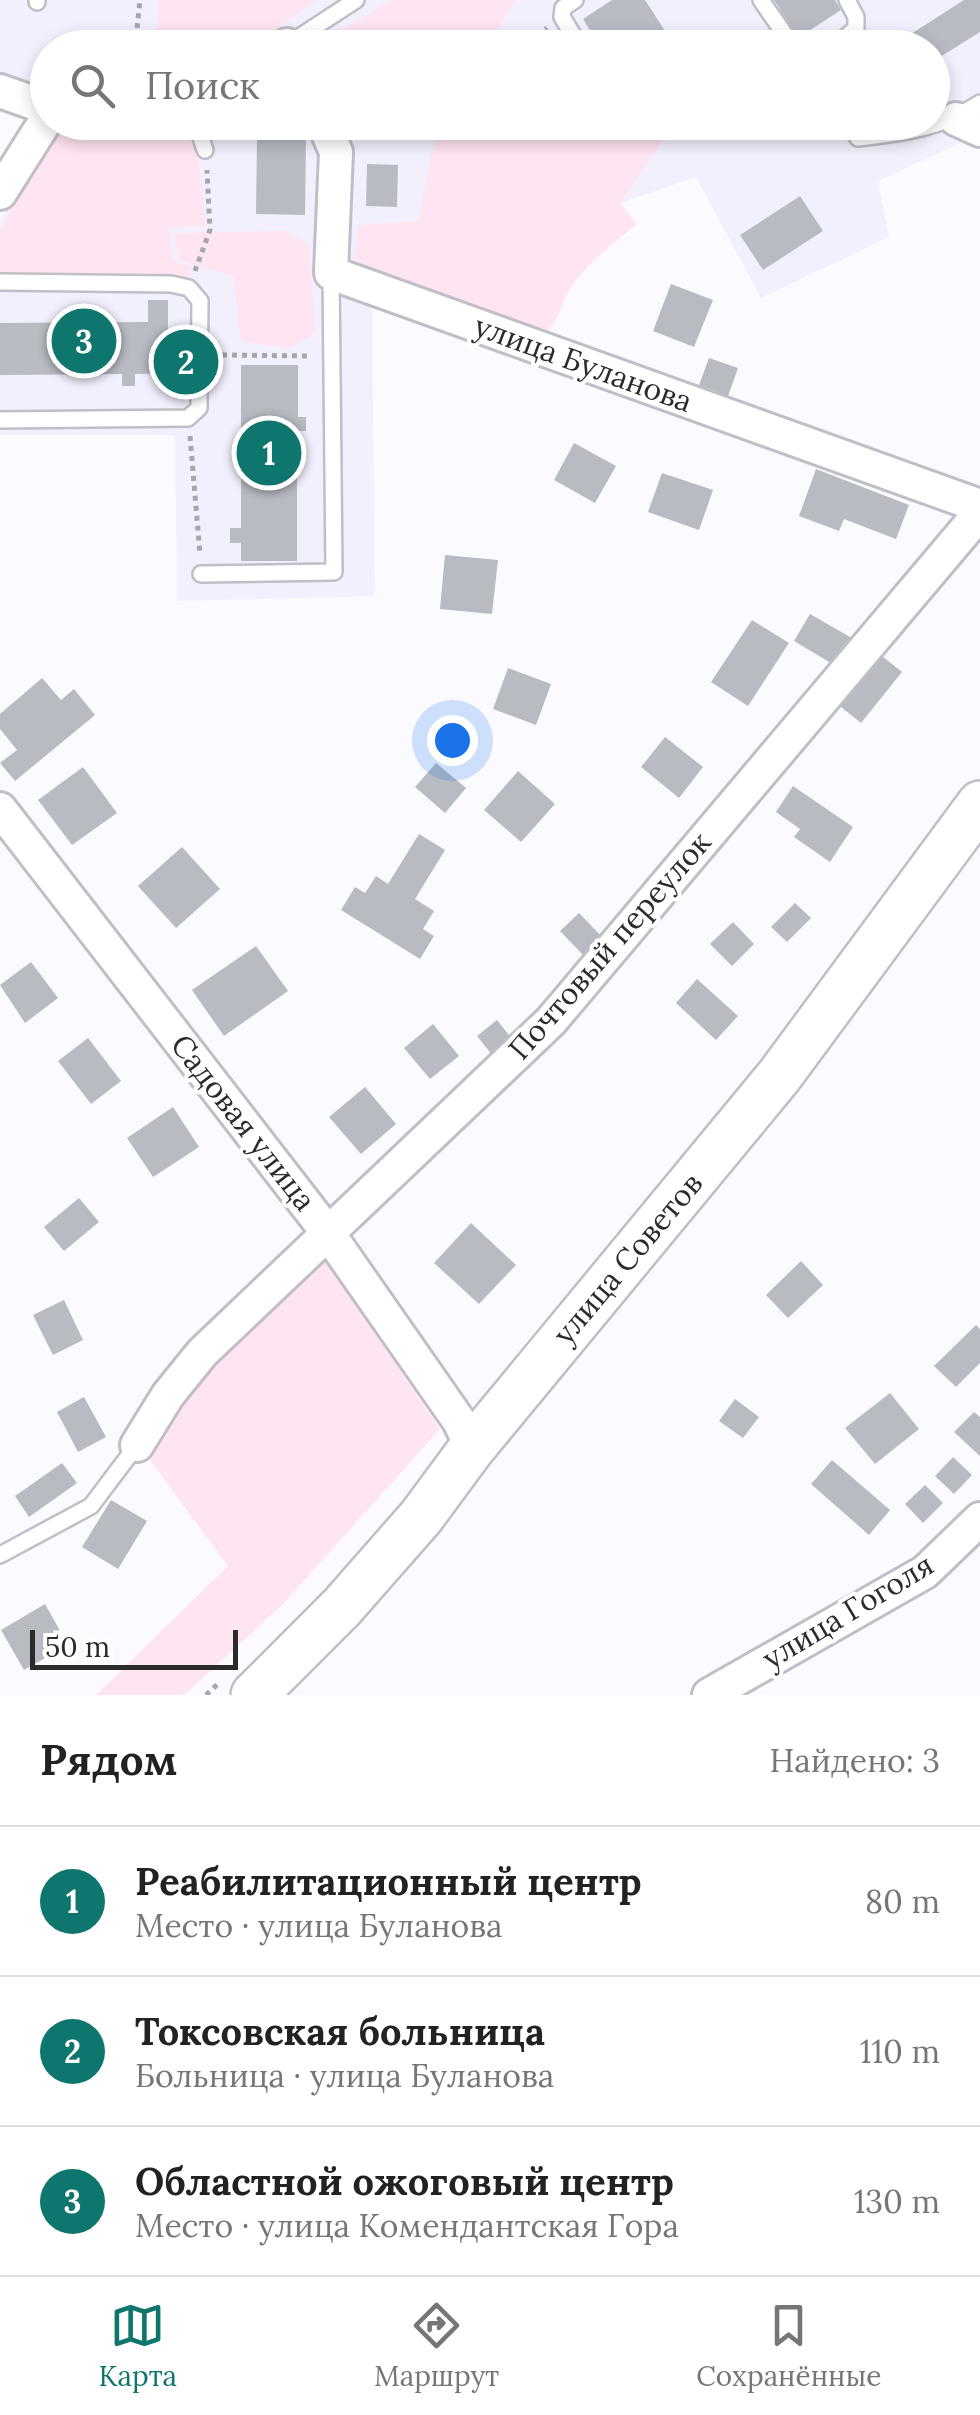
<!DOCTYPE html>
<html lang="ru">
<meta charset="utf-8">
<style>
:root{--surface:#fff;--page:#f6f6f6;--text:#222;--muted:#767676;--line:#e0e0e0;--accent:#0f766e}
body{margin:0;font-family:Lora,serif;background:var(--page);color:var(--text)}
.scale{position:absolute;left:30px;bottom:25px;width:208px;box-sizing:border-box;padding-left:10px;border:5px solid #2b2b2e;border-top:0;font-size:28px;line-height:35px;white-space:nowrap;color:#2b2b2e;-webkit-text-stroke:8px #fff;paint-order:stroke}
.you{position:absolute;left:452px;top:740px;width:35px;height:35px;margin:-25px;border:8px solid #fff;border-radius:50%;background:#1a73e8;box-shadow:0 0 0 15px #1a73e833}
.badge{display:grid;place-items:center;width:65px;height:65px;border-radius:50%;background:var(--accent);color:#fff;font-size:32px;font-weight:700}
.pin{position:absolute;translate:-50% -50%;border:5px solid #fff;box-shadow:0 2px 10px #0006}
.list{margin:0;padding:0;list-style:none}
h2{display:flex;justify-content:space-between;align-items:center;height:130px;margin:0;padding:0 40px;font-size:42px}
h2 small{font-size:32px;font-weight:400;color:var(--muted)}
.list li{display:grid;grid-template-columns:65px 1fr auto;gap:30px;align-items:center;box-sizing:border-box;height:150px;padding:0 40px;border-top:2px solid var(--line)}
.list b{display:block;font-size:38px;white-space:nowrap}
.list p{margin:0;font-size:32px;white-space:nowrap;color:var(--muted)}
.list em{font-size:32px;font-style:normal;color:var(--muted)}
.icon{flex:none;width:55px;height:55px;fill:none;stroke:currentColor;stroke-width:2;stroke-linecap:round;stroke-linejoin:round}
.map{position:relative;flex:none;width:980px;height:1695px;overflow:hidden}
.search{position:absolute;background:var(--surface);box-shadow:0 5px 15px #0003;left:30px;right:30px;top:30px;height:110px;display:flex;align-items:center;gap:25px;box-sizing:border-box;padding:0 35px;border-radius:55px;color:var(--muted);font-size:38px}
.sheet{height:580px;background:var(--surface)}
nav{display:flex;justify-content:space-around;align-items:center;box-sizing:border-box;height:140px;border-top:2px solid var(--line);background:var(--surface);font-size:28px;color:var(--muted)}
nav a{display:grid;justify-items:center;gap:5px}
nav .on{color:var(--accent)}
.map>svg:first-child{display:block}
.built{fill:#f3f0fd}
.green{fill:#ffe4f1}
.building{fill:#b8bbc2}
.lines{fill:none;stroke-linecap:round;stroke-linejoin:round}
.lane-casing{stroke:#c0bec6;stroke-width:20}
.street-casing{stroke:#c0bec6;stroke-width:38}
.secondary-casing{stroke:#c0bec6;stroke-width:50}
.path{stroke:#a7a6aa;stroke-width:5;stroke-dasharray:5 5;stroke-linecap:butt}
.lane{stroke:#fff;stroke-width:15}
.street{stroke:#fff;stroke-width:32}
.secondary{stroke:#fff;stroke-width:45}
.labels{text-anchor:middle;stroke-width:8;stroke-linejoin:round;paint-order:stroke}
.street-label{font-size:30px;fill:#2b2b2e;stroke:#fff}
</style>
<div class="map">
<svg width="980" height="1695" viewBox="0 0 980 1695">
<rect width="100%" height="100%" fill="#fbfaff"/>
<path class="built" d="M0,0H980V134L878,181L889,237L761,298L696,177L372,288L375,596L177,601L175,435H0V221L60,123L932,122V48H48L47,99L0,84Z"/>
<g class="green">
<path d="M159,0H316L250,47H140L159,26Z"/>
<path d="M393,0H515L487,47H321L325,40Z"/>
<path d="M65,123H187L198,151L206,226L169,228L173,261L192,267L187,284L0,279V230Z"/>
<path d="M450,123H667L663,139L620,203L637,224C614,243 589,261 572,286C561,303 560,318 545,335L391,281L354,259L358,225L418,221L435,139Z"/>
<path d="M286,231L309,245L315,333L289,348L241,341L233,276L179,260L174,233Z"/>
<path d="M307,1234L440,1429L282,1605L184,1695H96L228,1566L128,1430C173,1352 241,1295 307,1234Z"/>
</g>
<g class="building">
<path d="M612,0H645L667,34L645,48H601L583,19Z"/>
<path d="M774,0H835L841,10L798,38Z"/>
<path d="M964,0H980V32L932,62V48H889Z"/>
<path d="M257,137L306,138L305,215L256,214Z"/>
<path d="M367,164L398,165L397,207L366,206Z"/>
<path d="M800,196L823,231L763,270L740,235Z"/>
<path d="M671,284L713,300L694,347L653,331Z"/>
<path d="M148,300H168V358H178V373L135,374V386H122V374L0,375V323L148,322Z"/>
<path d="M709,358L738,368L727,399L698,388Z"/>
<path d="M241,365H298V417H306V431H297V561H241V543H230V528H241Z"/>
<path d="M574,443L616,466L595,503L554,480Z"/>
<path d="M816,469L909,505L896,539L844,519L839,531L799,516Z"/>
<path d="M662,473L713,490L699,530L648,512Z"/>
<path d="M445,555L498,560L492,614L440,609Z"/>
<path d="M810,614L857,641L841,669L794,641Z"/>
<path d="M752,620L789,643L748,706L711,682Z"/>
<path d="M872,648L902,672L861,723L831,699Z"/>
<path d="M508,668L551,684L536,725L493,709Z"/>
<path d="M42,678L61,700L74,689L95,715L15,781L0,763L17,750L0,729V714Z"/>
<path d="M665,737L703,767L679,798L641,767Z"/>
<path d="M436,763L466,788L445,813L415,787Z"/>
<path d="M83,767L117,813L72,845L38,800Z"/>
<path d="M518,771L555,804L521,842L484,810Z"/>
<path d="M793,786L853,827L830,862L794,837L800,829L776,812Z"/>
<path d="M419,834L445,850L415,899L434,911L423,929L434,936L420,959L341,910L355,887L365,893L376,876L388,884Z"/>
<path d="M182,847L220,889L176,928L138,886Z"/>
<path d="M795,903L811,918L787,942L771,927Z"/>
<path d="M579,913L604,939L585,957L560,931Z"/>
<path d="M733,922L754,944L732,966L710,944Z"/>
<path d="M256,946L288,991L224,1036L192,990Z"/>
<path d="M31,962L58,998L25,1023L0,985Z"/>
<path d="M697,979L738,1016L716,1040L676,1003Z"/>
<path d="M497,1020L513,1040L493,1056L477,1036Z"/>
<path d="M433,1024L459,1056L430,1079L404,1048Z"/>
<path d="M88,1038L121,1081L91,1104L58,1061Z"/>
<path d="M365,1087L396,1124L361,1154L329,1117Z"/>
<path d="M173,1107L199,1147L153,1177L127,1138Z"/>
<path d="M79,1198L99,1222L64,1251L44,1227Z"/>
<path d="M471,1223L516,1265L479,1304L434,1263Z"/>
<path d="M801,1261L823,1285L788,1318L766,1295Z"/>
<path d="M64,1300L83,1340L53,1355L33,1315Z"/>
<path d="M976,1325L980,1329V1363L956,1387L934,1366Z"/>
<path d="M890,1393L919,1429L875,1464L845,1428Z"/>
<path d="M84,1397L106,1437L78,1452L57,1412Z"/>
<path d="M735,1399L759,1417L743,1438L719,1421Z"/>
<path d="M974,1412L980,1417V1456L954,1432Z"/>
<path d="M953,1457L972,1475L954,1494L935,1476Z"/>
<path d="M832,1460L890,1510L869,1535L811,1484Z"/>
<path d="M62,1463L77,1483L29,1517L15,1496Z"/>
<path d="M925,1485L943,1503L923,1523L905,1504Z"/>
<path d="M111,1500L147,1521L118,1569L82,1547Z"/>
<path d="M45,1604L68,1645L24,1670L1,1630Z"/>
</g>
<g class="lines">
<g class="lane-casing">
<g id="lane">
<path d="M37,0V2"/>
<path d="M575,0L563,8L562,17L581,48"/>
<path d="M761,0L794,48"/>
<path d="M284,47L356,0"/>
<path d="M834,48L856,28V17L847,0"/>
<path d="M196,122L205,150"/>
<path d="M847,122L858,138C903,133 942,128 980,103"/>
<path d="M0,282L171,284L189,288L200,301L199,408L188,418L0,420"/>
<path d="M201,574L334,572L331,273"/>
<path d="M0,1555L91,1506L137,1445"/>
</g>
</g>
<g class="street-casing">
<g id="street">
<path d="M287,45L288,48"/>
<path d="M0,91L48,108"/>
<path d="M956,119L980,130"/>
<path d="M323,122L336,152L331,273L980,506"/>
<path d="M0,193L48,117"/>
<path d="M0,809L328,1233L459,1421L472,1448"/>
<path d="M137,1445L168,1395L202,1353L551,1021L980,513"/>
<path d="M709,1695L925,1572L980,1519"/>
</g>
</g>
<g class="secondary-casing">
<path id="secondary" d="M254,1695L342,1607L421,1517L472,1448L780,1075L980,804"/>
</g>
<g class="path">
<path d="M135,48L140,0"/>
<path d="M522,48L547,28"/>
<path d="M195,271L210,230L207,170"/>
<path d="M222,355L309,356"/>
<path d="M190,436L200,554"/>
<path d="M206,1695L220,1682"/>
</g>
<use href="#lane" class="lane"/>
<use href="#street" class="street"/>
<use href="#secondary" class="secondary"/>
</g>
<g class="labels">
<g class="street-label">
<text transform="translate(583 364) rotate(20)" y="10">улица Буланова</text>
<text transform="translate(610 946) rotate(-49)" y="10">Почтовый переулок</text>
<text transform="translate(243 1123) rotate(52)" y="10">Садовая улица</text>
<text transform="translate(628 1259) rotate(-50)" y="10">улица Советов</text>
<text transform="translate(848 1612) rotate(-31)" y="10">улица Гоголя</text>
</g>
</g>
</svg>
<div class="scale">50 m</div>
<div class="you"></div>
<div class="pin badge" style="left:269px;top:453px">1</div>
<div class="pin badge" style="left:186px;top:362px">2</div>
<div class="pin badge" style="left:84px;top:341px">3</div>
<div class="search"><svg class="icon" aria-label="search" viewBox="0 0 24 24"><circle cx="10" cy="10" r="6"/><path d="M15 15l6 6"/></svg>Поиск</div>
</div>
<section class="sheet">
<h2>Рядом<small>Найдено: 3</small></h2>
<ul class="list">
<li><span class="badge">1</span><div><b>Реабилитационный центр</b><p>Место · улица Буланова</p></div><em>80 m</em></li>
<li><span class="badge">2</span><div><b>Токсовская больница</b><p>Больница · улица Буланова</p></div><em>110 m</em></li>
<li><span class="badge">3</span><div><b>Областной ожоговый центр</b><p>Место · улица Комендантская Гора</p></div><em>130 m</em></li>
</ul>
</section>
<nav>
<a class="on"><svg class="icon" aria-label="map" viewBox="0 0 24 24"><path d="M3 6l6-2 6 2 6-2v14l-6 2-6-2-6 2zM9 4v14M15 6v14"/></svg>Карта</a>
<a><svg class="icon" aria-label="directions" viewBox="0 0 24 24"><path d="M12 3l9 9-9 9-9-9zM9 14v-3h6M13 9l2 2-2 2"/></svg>Маршрут</a>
<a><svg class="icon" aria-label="saved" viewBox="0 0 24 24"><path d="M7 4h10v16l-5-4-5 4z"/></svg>Сохранённые</a>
</nav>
